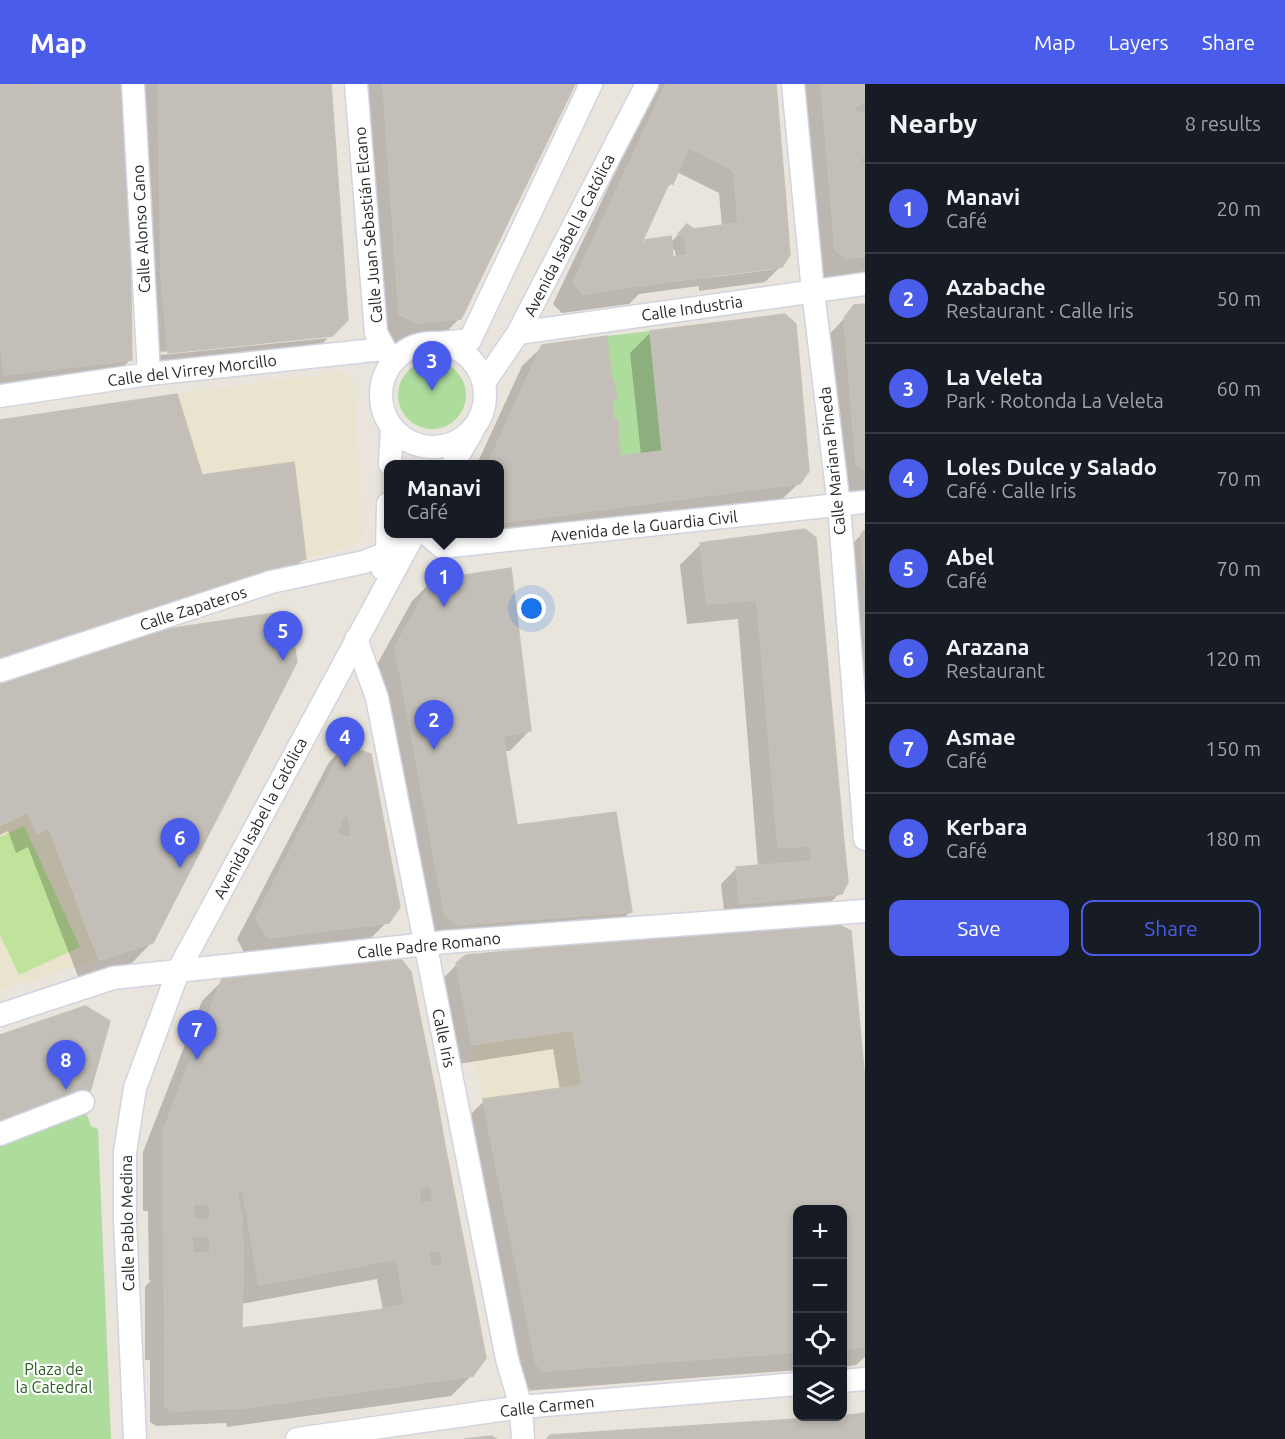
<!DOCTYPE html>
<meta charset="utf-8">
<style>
:root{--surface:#171b24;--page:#242831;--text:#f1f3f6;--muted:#9ea1a6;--line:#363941;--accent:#4a5cea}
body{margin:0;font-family:Ubuntu,sans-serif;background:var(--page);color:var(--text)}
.controls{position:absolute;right:18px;bottom:18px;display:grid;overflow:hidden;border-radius:12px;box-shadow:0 3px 9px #0003}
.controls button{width:54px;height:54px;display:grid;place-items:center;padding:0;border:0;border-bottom:2px solid var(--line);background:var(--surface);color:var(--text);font:30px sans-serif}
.you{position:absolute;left:532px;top:525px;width:21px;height:21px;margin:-15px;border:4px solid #fff;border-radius:50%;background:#1a73e8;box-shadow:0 0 0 9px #1a73e833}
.badge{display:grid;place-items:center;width:39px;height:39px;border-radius:50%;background:var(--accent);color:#fff;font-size:20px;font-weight:700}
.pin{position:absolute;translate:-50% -50px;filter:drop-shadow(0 2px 3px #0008)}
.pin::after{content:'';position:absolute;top:32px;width:21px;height:18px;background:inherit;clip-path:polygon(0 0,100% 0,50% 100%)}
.popup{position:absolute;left:384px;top:376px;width:120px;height:78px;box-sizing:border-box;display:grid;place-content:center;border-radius:12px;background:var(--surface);filter:drop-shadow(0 2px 4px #0005);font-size:20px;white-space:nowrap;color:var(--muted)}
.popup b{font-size:22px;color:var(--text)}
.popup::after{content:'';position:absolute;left:50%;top:100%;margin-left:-12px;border:12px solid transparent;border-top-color:var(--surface)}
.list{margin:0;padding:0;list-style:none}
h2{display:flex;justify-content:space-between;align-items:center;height:78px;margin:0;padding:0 24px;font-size:26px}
h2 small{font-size:20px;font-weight:400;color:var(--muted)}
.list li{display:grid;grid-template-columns:39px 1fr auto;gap:18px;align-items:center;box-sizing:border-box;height:90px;padding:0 24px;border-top:2px solid var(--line)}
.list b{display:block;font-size:22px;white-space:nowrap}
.list p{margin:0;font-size:20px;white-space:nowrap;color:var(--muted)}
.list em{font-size:20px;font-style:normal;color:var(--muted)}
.actions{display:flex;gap:12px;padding:18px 24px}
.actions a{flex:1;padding:14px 0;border:2px solid var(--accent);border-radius:12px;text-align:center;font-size:21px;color:var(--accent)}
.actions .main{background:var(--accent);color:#fff}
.icon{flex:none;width:33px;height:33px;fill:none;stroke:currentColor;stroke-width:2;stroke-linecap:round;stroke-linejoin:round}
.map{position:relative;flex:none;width:865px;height:1355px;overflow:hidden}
header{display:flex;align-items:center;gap:36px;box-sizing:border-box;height:84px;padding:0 30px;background:var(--accent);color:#fff}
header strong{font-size:28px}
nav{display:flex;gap:33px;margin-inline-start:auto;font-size:21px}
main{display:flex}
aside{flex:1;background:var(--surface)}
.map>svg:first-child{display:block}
.education{fill:#eae3cd}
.green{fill:#aedc9d}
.pitch{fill:#bfe39a}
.shadow{fill:#0003;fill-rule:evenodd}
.building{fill:#c3bfb8;stroke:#c5c1b6;stroke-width:1.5;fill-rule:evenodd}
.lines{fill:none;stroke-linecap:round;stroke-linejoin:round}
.street-casing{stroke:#d2d3e1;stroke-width:25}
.street{stroke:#fff;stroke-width:22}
.labels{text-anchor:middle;stroke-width:4.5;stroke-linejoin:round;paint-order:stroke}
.street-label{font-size:16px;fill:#292929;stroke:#fff}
.park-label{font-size:16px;fill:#295f20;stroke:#fff}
</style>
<header>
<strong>Map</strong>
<nav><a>Map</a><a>Layers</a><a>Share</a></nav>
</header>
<main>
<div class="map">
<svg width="865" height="1355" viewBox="0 0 865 1355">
<rect width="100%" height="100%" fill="#eae5dc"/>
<g class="education">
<path d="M341,288L353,297L363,451L353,461L306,475L202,391L177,310Z"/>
<path d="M0,660L37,750L49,744L99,876L0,906V851L19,891L24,743L0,753Z"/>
<path d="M573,946L582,1001L483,1015L472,961Z"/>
</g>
<g class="green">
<path d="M650,247L662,367L620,372L618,336H614L612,316L617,315L614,296H612L607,252Z"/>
<circle cx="432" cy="311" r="34"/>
<path d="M80,1012L91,1042L98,1045L111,1355H0V1041Z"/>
</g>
<path class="pitch" d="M24,742L80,863L19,891L0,851V753Z"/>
<g class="shadow">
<path d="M0,0H122L130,276L110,296L0,309Z"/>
<path d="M139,0H329L346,236L310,272L148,289ZM328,251V254L161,271L160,268Z"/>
<path d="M362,0H573L460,234L439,255L396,259L379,250Z"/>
<path d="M657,0H774L781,182L765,198L699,207V202L639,210L629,220L562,229L553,220ZM677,88L719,109L722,143L695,146L687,142L670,159L646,157L642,161L641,156L663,107L672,99ZM671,163L675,167L676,174L672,175ZM775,182V185L707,194V191Z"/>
<path d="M799,0H865V189L826,194L815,185Z"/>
<path d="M865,221V406L848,408L824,256L855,223Z"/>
<path d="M784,231L799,399L778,419L447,458L446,450H500V380H477L522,282L543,262L610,298L615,314L610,319L619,373L641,371L630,269L651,248Z"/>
<path d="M0,338L201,393L304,474L284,494Z"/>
<path d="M804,447L845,804L829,820L725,835L721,800L737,784L758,783L738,535L687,540L680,481L700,461Z"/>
<path d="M865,447V751L850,462Z"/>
<path d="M432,497L530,646L510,667H504L516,743L631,827L611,847L426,852L375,584L412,517Z"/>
<path d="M0,600L152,858L132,879L79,895L28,763L16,769L8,747L0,751Z"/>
<path d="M345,662L387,838L367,858L247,874L237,855L329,678Z"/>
<path d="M400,877L472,1291L451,1312L227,1343L226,1339L156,1342L150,1338V1276H145V1203L151,1196H149L148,1127H143V1068L202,917L222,897ZM377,1195L383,1226L240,1245L241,1220Z"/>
<path d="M457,880L865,1014V1273L856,1281L842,1283V1126H798V1286L524,1307L464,1037L484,1017L560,1006L553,965L452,981L437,901Z"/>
</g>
<g class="building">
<path d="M0,0H31L36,97L129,92L132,276L4,291L0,257Z"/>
<path d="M31,0H123L129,92L36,97Z"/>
<path d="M158,0H331L348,236L332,252L168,269L161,190Z"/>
<path d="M383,0H575L461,235L417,239L399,230Z"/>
<path d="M666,0H776L785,107L734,87L689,63L673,100L669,99L643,156L651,200L583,210L573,199Z"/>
<path d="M865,0V18L855,23L856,28L865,30V73L860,74L861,79L865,80V172L847,175L835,165L821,1Z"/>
<path d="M734,87L785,107L790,171L782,183L715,192L710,157L694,145L738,139Z"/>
<path d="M687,140L710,157L715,192L651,200L645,156L671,152L673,173L687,171L685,156L678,150Z"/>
<path d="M865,220V386L856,379L844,234L854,221Z"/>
<path d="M785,230L796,240L809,387L800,400L782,402L777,362L705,369L706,373L663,377L667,417L500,439V380H488L542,261L607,252L612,296H614L617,315L612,316L614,336L618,335L620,372L662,367L650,247Z"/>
<path d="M177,310L202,391L294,378L306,475L50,560L32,509L0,519V336Z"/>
<path d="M777,362L782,402L667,417L663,377Z"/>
<path d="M805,445L816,454L844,759L778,764L757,516L707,520L700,459Z"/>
<path d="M865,446V496L861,450Z"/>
<path d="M511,484L531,647L503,652L517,741L616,728L632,828L458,841L445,832L395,563L432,496Z"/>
<path d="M32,509L50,560L0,576V519Z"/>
<path d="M275,529L284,533L291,543L297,578L153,859L99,876L49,744L37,750L0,660V598L161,546Z"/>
<path d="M0,660L28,728L0,742Z"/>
<path d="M345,661L371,670L388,761L338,770L298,750ZM344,732H348L351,752L343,753L336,749Z"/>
<path d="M298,750L338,770L388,761L400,823L389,839L268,854L256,834Z"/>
<path d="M844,759L848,798L842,810L740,820L736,783L812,777L811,761Z"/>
<path d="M833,838L851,847L865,997V1263L842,1265V1126H798V1268L544,1287L536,1280L526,1230L572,1222L540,1061L493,1067L483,1015L582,1001L573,946L472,961L456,879L466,871Z"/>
<path d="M401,875L411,888L436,1011L372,1022L397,1175L259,1201L243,1106H163V1047L222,895Z"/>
<path d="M85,922L110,937L90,1008L0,1041V951Z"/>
<path d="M436,1011L446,1067L382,1075L372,1022Z"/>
<path d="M540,1061L572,1222L526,1230L493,1067Z"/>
<path d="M446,1067L471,1195L402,1207L382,1075ZM431,1102L433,1118L421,1120L418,1104ZM441,1166L443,1181L431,1184L428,1168Z"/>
<path d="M238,1106L239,1126H242L243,1180L164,1181L163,1107ZM193,1120H210V1136H194ZM192,1152H210V1169H193Z"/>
<path d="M243,1180L242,1244L377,1226L386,1304L246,1324L243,1253L165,1257L164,1181Z"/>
<path d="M471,1195L486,1274L473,1292L386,1304L377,1226L405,1221L402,1207Z"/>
<path d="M243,1253L246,1324L172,1327L165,1323V1257Z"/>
<path d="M865,1329V1355H547L550,1351L842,1332Z"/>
<path d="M492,1352L496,1355H464L483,1353Z"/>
</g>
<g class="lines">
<g class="street-casing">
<g id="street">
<path d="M133,0L149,290"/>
<path d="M356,0L376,249L391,276"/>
<path d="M793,0L813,207L839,422L865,755"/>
<path d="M518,249L865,200"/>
<path d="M441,259L470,256L591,0"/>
<circle cx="433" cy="311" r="52"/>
<path d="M484,299L518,249L647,0"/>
<path d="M0,312L149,290L384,265"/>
<path d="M390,380L392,343"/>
<path d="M453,380L472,348"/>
<path d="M427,450L442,463L865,418"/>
<path d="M382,484L387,469L388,420"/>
<path d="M356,555L377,614L507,1275L521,1323L523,1355"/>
<path d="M0,587L271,498L364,478L387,469"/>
<path d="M0,931L113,894L445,858L865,827"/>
<path d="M0,1050L83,1018"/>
<path d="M842,1297L865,1295"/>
<path d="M135,1355L125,1137V1068L135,1004L179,885L414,450"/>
<path d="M297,1355L521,1323L798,1300"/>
</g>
</g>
<use href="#street" class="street"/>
</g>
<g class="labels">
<g class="street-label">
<text transform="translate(368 141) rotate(-95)" y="6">Calle Juan Sebastián Elcano</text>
<text transform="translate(141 145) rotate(-93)" y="6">Calle Alonso Cano</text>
<text transform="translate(569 151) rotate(-63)" y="6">Avenida Isabel la Católica</text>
<text transform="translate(692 224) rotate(-8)" y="6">Calle Industria</text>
<text transform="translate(192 286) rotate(-7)" y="6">Calle del Virrey Morcillo</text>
<text transform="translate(832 377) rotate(-96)" y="6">Calle Mariana Pineda</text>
<text transform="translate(644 442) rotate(-6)" y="6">Avenida de la Guardia Civil</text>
<text transform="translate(193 524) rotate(-18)" y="6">Calle Zapateros</text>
<text transform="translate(260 734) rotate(-62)" y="6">Avenida Isabel la Católica</text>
<text transform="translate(429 861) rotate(-6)" y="6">Calle Padre Romano</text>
<text transform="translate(444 954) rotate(78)" y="6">Calle Iris</text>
<text transform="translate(127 1139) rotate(-91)" y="6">Calle Pablo Medina</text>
<text transform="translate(547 1322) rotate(-6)" y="6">Calle Carmen</text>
</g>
<g class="park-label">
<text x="54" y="1291">Plaza de<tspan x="54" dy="18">la Catedral</tspan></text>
</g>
</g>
</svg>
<div class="controls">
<button>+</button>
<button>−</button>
<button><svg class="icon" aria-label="locate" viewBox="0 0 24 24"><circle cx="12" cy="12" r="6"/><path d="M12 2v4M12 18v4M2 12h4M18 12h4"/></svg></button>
<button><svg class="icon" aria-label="layers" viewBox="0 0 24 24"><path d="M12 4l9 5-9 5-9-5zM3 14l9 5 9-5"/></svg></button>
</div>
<div class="you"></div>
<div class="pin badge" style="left:444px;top:523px">1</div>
<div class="popup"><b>Manavi</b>Café</div>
<div class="pin badge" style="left:434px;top:666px">2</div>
<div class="pin badge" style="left:432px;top:307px">3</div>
<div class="pin badge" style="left:345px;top:683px">4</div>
<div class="pin badge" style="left:283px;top:577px">5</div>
<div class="pin badge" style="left:180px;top:784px">6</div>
<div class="pin badge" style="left:197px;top:976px">7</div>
<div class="pin badge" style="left:66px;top:1006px">8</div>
</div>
<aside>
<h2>Nearby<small>8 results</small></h2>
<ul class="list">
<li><span class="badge">1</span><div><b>Manavi</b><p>Café</p></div><em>20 m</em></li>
<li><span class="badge">2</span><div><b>Azabache</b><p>Restaurant · Calle Iris</p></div><em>50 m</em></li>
<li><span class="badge">3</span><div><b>La Veleta</b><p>Park · Rotonda La Veleta</p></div><em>60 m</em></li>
<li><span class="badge">4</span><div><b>Loles Dulce y Salado</b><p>Café · Calle Iris</p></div><em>70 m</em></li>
<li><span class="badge">5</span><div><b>Abel</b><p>Café</p></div><em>70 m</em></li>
<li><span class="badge">6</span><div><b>Arazana</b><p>Restaurant</p></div><em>120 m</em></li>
<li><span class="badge">7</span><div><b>Asmae</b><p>Café</p></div><em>150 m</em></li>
<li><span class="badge">8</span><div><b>Kerbara</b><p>Café</p></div><em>180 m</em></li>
</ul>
<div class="actions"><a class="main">Save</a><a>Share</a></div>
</aside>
</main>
